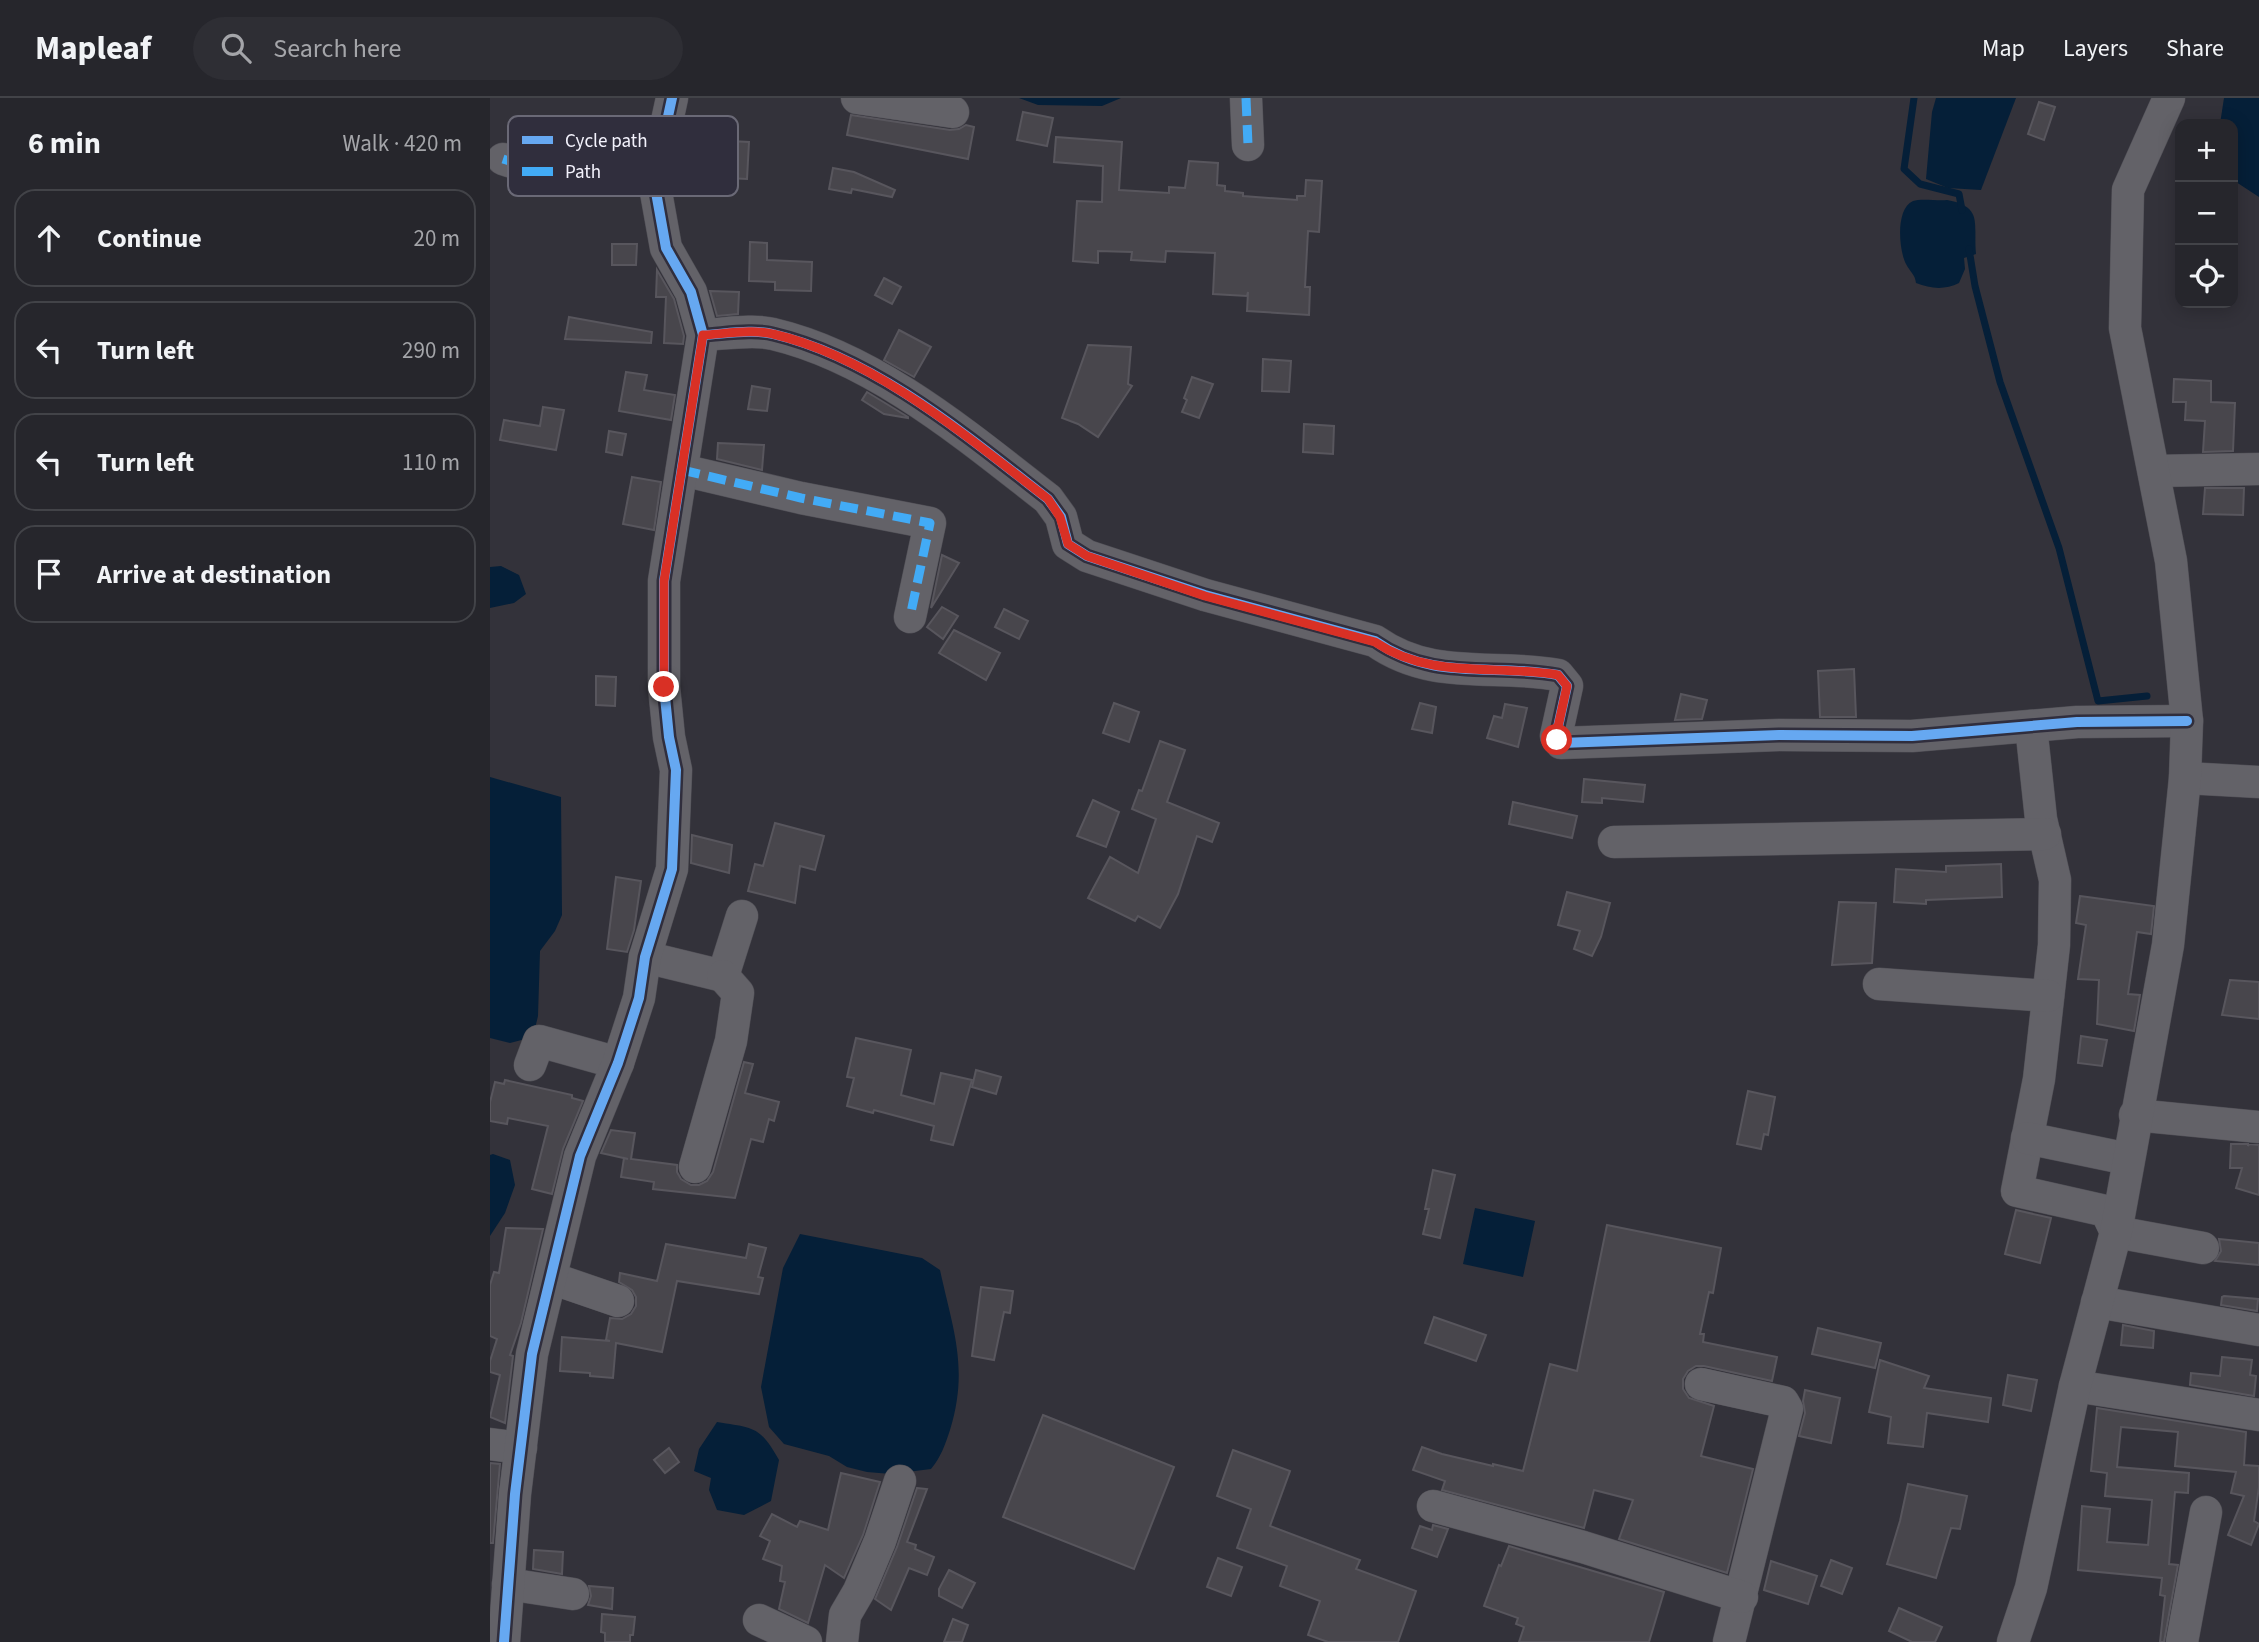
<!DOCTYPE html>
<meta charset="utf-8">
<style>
:root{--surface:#26262c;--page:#2e2e34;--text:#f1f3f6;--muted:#a4a5a9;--line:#424348}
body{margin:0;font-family:"Source Sans 3",sans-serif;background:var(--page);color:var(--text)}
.controls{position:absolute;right:21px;top:21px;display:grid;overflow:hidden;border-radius:14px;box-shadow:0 4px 18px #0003}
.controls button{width:63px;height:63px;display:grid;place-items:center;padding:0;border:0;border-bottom:2px solid var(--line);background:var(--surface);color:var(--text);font:35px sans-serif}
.stop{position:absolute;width:21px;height:21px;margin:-16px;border:5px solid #d93025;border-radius:50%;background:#fff}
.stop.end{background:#d93025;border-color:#fff;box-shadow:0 2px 7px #0008}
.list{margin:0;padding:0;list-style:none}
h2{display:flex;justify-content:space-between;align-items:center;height:91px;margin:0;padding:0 28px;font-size:30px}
h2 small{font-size:23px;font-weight:400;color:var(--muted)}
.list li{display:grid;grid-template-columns:46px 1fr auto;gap:21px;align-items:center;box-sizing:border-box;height:98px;margin:0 14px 14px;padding:0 14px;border:2px solid var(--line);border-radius:21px}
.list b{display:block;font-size:26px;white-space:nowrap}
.list em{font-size:23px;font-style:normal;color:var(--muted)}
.icon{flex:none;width:38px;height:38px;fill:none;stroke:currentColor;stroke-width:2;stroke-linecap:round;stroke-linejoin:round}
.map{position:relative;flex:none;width:1769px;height:1544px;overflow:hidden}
header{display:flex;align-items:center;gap:42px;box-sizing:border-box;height:98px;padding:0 35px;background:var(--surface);border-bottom:2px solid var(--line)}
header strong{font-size:33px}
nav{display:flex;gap:38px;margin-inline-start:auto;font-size:24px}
.search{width:490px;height:63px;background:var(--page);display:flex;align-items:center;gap:18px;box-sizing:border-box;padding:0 24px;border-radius:38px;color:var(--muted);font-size:26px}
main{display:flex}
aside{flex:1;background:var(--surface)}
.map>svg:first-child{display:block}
.water{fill:#051f38}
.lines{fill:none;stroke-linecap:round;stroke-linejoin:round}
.stream{stroke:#051f38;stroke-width:7}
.building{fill:#48464c;stroke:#58565d;stroke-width:2}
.minor-casing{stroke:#4f4e55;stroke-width:33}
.minor{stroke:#636268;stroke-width:32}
.quiet{stroke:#42abf6;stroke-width:9;stroke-dasharray:18 9;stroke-linecap:butt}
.cycleway-casing{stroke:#302e3d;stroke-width:15}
.cycleway{stroke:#66a8f1;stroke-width:10}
.route{stroke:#d93025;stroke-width:9}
.key{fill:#302e3d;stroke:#6a6976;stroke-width:2}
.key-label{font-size:19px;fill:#f3f2fc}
</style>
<header>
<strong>Mapleaf</strong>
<div class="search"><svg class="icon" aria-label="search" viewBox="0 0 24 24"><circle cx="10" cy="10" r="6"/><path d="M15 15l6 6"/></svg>Search here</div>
<nav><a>Map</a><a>Layers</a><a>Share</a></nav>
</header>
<main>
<aside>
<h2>6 min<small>Walk · 420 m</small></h2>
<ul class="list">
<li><svg class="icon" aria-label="ahead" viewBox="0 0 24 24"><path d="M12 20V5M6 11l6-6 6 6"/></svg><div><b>Continue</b></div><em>20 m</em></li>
<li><svg class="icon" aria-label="left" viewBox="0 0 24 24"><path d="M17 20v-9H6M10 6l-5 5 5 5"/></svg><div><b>Turn left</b></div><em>290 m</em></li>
<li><svg class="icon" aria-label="left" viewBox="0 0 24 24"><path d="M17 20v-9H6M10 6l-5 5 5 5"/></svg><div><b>Turn left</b></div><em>110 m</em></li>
<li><svg class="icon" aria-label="arrive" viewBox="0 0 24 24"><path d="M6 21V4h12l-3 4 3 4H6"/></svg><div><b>Arrive at destination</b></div></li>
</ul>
</aside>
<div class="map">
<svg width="1769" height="1544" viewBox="0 0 1769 1544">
<rect width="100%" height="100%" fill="#33323a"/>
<g class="water">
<path d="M529,0H631L612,8L548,7Z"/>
<path d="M1446,0H1526L1491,92L1458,90L1436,81L1442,14Z"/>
<path d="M1734,0H1769V99L1743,82V26H1730Z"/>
<path d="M1457,102C1494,109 1483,125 1486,156L1474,160L1475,171L1469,185C1455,192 1441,191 1426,185C1425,176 1420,174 1416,166C1409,153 1405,111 1423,103C1431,100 1447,103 1457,102Z"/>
<path d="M11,468L29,477L36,496L24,505L0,510V469Z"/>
<path d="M0,679L71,699L72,817L65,833L50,853L48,918L43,939L20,945L0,940Z"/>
<path d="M3,1056L20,1062L25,1087L15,1115L0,1138V1057Z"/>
<path d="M985,1110L1045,1123L1033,1179L973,1166Z"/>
<path d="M310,1136L432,1160L450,1172C463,1232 479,1270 460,1332C455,1347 451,1359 441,1371L401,1376L377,1374L357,1369L339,1358L294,1346L279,1329L271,1289L293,1170Z"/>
<path d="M227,1324C264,1330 270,1328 289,1362L281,1403L254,1417L227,1412L219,1392L221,1380L204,1373L209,1351Z"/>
</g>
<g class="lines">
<g class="stream">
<path d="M1424,0L1414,71L1430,86L1469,96L1472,112"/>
<path d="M1479,151L1485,188L1510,284L1569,450L1608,603L1657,598"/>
</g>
</g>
<g class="building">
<path d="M1549,4L1565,9L1554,42L1538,36Z"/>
<path d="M533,14L563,20L557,48L527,42Z"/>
<path d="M361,17L460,32L469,31L476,27L484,29L478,61L357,37Z"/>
<path d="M566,39L632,44L629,92L679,95V89L695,90L699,63L728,65L727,87L735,88V93L753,95V98L807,102V98H815L816,82L832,83L829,134L818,133L815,189H820L819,217L757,213L758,194L757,198L723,196L725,155L676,153L675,164L641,162L642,154L608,153V165L583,163L587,103L612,104L613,68L564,64Z"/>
<path d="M220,42L259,44L257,81L218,79Z"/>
<path d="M343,70L364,74L405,92L402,99L362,91L361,95L339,91Z"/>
<path d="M260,144L277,145V162L322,164L321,193L285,192V184L259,183Z"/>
<path d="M122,146H147L146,167H122Z"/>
<path d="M167,172L184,201L194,238L193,246L174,245L176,199H166Z"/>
<path d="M394,180L411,189L402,206L385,197Z"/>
<path d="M220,193L249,194L248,216L227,218Z"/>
<path d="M79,219L162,234L161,245L75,241Z"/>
<path d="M409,232L441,249L424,279L394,262Z"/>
<path d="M598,247L641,249L638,286L642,288L608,339L588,326L572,320Z"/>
<path d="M773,261L801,263L799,294L772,293Z"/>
<path d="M136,274L157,277L154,292L185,297L181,322L129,313Z"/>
<path d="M702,279L723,286L709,320L692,314L697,302L694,300Z"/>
<path d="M1684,281L1721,283V304L1745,305L1743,353L1713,354L1715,323L1695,322L1696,304H1683Z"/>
<path d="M262,288L280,291L277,313L258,311Z"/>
<path d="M377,294L418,319V320L394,316L372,302Z"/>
<path d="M53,309L74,312L66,352L10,342L14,322L50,328Z"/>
<path d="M814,326L844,328L843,356L813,354Z"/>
<path d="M119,333L136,336L132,357L116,354Z"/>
<path d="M228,345L274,347L272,372L227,361Z"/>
<path d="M142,379L171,384L164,432L133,426Z"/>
<path d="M1715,390H1754L1753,417L1713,416Z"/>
<path d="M452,457L469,465L441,510Z"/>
<path d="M452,509L468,518L453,541L437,529Z"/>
<path d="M514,511L538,523L529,541L505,529Z"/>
<path d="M464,532L510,555L496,582L449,555Z"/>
<path d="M1364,571L1366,619H1330L1328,573Z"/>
<path d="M106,578L126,579L125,608L106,607Z"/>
<path d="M1191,596L1217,602L1212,621L1185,622Z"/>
<path d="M624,605L649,614L639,644L613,635Z"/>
<path d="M930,605L946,609L942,635L922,631Z"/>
<path d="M1015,606L1037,610L1028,649L997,640L1004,618L1012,620Z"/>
<path d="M670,643L695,652L677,704L729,725L722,744L707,738L688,796L670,830L648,818L645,823L598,800L620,759L648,775L666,721L642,711L649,692L652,693Z"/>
<path d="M1094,681L1155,687L1153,704L1112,700V705L1092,704Z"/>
<path d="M603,702L629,714L616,749L587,738Z"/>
<path d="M1023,704L1087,718L1082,740L1019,726Z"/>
<path d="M285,725L334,738L325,772L310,768L305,805L258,793L265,766L273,768Z"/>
<path d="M202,737L242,747L239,775L201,765Z"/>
<path d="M1511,766L1512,799L1436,802V806L1404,804L1406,771L1456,774V768Z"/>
<path d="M126,779L151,783L144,832L137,854L117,851Z"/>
<path d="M1077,794L1120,805L1111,839L1102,858L1084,851L1090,833L1068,827Z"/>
<path d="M1590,798L1664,808L1661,836L1647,834L1638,896L1650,897L1644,933L1607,926L1609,882L1588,881L1596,827L1586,825Z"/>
<path d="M1349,804L1386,805L1382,865L1342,867Z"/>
<path d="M1740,882L1769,884V921L1732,917Z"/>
<path d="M1591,938L1617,942L1612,968L1588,965Z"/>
<path d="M366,940L421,952L411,997L444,1006L451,975L482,982L463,1047L441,1042L444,1028L384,1012L383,1015L357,1008L364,980L357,979Z"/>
<path d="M254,964L263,966L255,995L289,1004L284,1023L279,1021L273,1044L261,1041L245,1100L163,1091L164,1084L131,1079L134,1060L138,1061L111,1055L121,1032L145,1035L141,1061L187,1067V1074L191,1081L201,1087H209L217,1083L223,1074Z"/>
<path d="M486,972L511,979L506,996L482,989Z"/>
<path d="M15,982L82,997V1000L93,1003L73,1051L62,1096L42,1091L58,1028L18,1020L17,1026L0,1023V1004L5,984L14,986Z"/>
<path d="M1258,993L1285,999L1278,1037L1274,1036L1271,1051L1247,1046Z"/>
<path d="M1741,1046H1758V1048L1759,1046L1769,1047V1097L1746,1090L1752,1070H1740Z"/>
<path d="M943,1072L965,1077L950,1140L933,1136L939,1111H935Z"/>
<path d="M1526,1112L1561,1120L1550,1165L1515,1156Z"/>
<path d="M1117,1127L1231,1150L1223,1195L1219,1194L1210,1236H1214L1213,1244L1287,1259L1282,1283L1214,1268H1206L1198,1273L1193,1281V1291L1199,1300L1224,1308L1211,1358L1263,1371L1237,1475L1129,1441L1143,1402L1104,1392L1094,1430L952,1392L955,1383L923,1372L932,1349L952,1356L1003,1368V1366L1033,1373L1060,1266L1087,1273Z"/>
<path d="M16,1130L53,1131L31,1225L20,1257L23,1258L15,1325L0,1319L10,1277L0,1274V1263L7,1241L0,1238V1187L4,1174L9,1175Z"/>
<path d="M1729,1141L1769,1145V1167L1725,1163L1731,1153Z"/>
<path d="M176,1146L256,1160L259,1146L276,1150L268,1179L273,1180L269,1196L187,1183L172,1254L126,1245L123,1280L100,1278V1275L70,1273L72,1239L120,1243L116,1242L120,1220L132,1221L141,1216L146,1208V1199L142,1192L129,1184L130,1175L167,1183Z"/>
<path d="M491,1189L523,1193L520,1215L514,1214L504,1262L482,1258Z"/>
<path d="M1734,1198L1768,1201L1767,1213L1731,1207L1732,1199Z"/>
<path d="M944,1219L996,1237L986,1263L935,1245Z"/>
<path d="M1633,1227L1664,1233L1663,1250L1631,1247Z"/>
<path d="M1328,1230L1391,1245L1385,1270L1322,1256Z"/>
<path d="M1732,1259L1762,1262L1760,1277L1766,1278L1764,1298L1700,1287L1701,1275L1730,1278Z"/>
<path d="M1390,1262L1439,1278L1434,1290L1501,1300L1498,1324L1437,1315L1433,1349L1398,1345L1401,1319L1379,1314Z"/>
<path d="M1518,1277L1547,1282L1541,1313L1513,1307Z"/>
<path d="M1315,1292L1350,1300L1341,1345L1309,1338L1315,1315L1313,1303Z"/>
<path d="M1607,1310L1756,1334L1754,1367L1769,1368V1389L1764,1423L1769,1426L1761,1447L1738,1437L1754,1398L1741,1395L1746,1374L1685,1368L1688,1334L1631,1329L1627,1369L1699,1375L1698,1395L1685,1394L1679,1466L1688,1467L1674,1544H1670L1675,1498L1670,1497L1672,1480L1588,1472L1592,1408L1620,1411L1617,1444L1658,1447L1662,1402L1615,1398L1617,1375L1601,1373Z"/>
<path d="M553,1317L684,1369L644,1471L513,1419Z"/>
<path d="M179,1350L189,1364L175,1375L164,1362Z"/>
<path d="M743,1352L800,1373L780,1428L870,1462L866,1471L926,1493L908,1544H838L818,1537L830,1503L790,1488L797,1468L747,1450L761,1411L727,1398Z"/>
<path d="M0,1365L10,1366L3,1445H0Z"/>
<path d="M351,1375L390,1384L373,1437L354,1480L335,1467L318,1525L289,1511L295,1484L290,1483L292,1468L273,1461L280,1443L270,1438L282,1416L307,1429L310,1423L338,1432Z"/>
<path d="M1418,1386L1477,1398L1470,1431L1461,1430L1446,1480L1397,1466L1410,1423Z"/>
<path d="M427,1390L437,1391L417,1444L426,1447L425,1451L444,1459L437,1477L419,1470L401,1512L385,1501L407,1449Z"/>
<path d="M943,1427L958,1431L947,1459L922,1450L930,1428L942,1432Z"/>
<path d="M1019,1448L1174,1494L1159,1544H1029L1034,1529L1026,1526L1028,1520L994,1508L1009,1467L1011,1468Z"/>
<path d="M44,1452L73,1454L72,1476L43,1471Z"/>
<path d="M728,1460L752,1469L741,1498L717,1489Z"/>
<path d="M1341,1462L1362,1470L1352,1496L1331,1488Z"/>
<path d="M1281,1463L1327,1478L1318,1506L1274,1492Z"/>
<path d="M459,1472L485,1485L472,1510L449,1498V1491Z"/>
<path d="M99,1488L123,1490L122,1511L98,1507L101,1498Z"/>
<path d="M1409,1510L1452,1529L1445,1544H1422L1399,1533Z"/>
<path d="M112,1516L145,1519L143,1537H140V1544H115V1535L111,1534Z"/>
<path d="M463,1521L478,1527L472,1544H454Z"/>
</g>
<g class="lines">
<g class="minor-casing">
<g id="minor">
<path d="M367,0L463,14"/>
<path d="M756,0L758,47"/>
<path d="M13,61C64,78 111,80 164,83"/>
<path d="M213,237C234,236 264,231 283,236C385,260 477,338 558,401L571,419L578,446L597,458L715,497L885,543C943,584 1004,565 1068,577L1077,588L1066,638L1071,645L1289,637L1422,638L1587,624L1697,623"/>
<path d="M192,372L311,400L440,425L420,519"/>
<path d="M1664,373L1769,371"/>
<path d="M1541,628L1551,721L1565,782L1564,847L1549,981L1527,1093L1616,1113L1626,1134L1713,1150"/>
<path d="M1695,680L1769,684"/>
<path d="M1124,744L1555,736"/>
<path d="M155,859L233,878L252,818"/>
<path d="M1389,886L1558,898"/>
<path d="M40,967L49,943L128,965"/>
<path d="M1645,1017L1769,1029"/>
<path d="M1537,1040L1638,1061"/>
<path d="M205,1069L241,943L248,895L233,878"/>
<path d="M61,1180L128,1203"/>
<path d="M1607,1204L1769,1232"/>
<path d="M1211,1286L1293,1304L1297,1311L1239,1544"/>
<path d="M1585,1288L1769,1317"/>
<path d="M0,1346L31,1350"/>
<path d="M943,1408L1093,1449L1252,1499"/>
<path d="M18,1486L83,1496"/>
<path d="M269,1522L316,1544"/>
<path d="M14,1544L25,1396L42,1256L90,1058L128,965L149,900L155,859L182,771L186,672L179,639L174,589V483L213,237L201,194L176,150L164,83L182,0"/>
<path d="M352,1544L355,1517L369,1493L390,1443L410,1383"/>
<path d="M1523,1544L1541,1490L1585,1288L1626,1134L1678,847L1695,680L1697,623L1681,463L1635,230L1638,92L1679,0"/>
<path d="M1692,1544L1716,1414"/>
</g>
</g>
<use href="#minor" class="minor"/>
<g class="quiet">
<path d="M756,0L758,47"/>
<path d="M13,61C64,78 111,80 164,83"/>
<path d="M192,372L311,400L440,425L420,519"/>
</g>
<g class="cycleway-casing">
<g id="cycleway">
<path d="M213,237C234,236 264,231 283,236C385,260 477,338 558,401L571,419L578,446L597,458L715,497L885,543C943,584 1004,565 1068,577L1077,588L1066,638L1071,645L1289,637L1422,638L1587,624L1697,623"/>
<path d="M14,1544L25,1396L42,1256L90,1058L128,965L149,900L155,859L182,771L186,672L179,639L174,589V483L213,237L201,194L176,150L164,83L182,0"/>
</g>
</g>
<use href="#cycleway" class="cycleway"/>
</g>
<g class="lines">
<path class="route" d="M174,589V483L213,237C234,236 264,231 283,236C385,260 477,339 558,401L570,419L578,446L597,458L715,498L885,544C941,582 1005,566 1068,577L1077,588L1066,638L1067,642"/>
</g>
<rect x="18" y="18" width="230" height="80" rx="10" class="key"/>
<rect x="32" y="38" width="31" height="8" fill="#66a8f1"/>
<rect x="32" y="69" width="31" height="9" fill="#42abf6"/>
<g class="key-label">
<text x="75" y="49">Cycle path</text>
<text x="75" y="80">Path</text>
</g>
</svg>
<div class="controls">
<button>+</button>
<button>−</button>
<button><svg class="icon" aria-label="locate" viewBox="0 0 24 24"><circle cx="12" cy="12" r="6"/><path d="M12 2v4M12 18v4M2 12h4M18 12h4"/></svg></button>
</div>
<div class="stop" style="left:1067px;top:642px"></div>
<div class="stop end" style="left:174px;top:589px"></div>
</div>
</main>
